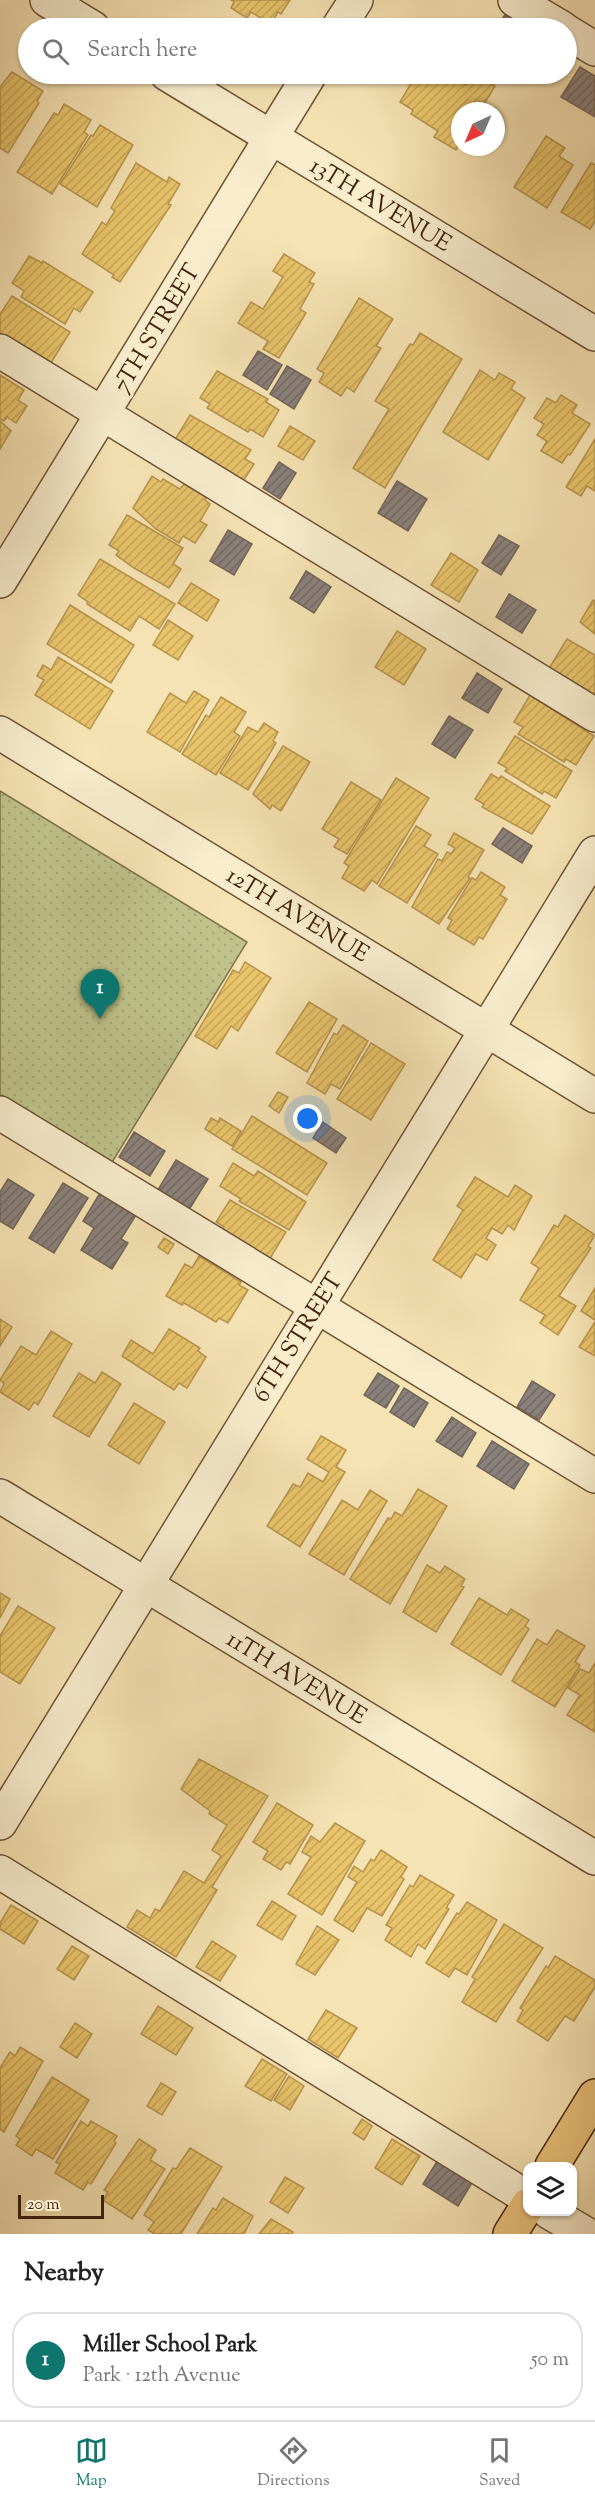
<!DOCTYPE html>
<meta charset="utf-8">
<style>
:root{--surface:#fff;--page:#f6f6f6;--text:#222;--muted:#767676;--line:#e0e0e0;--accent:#0f766e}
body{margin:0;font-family:"Sorts Mill Goudy",serif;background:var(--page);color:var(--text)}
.controls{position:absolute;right:18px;bottom:18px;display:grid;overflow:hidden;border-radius:12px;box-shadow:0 2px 4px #0004}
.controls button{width:54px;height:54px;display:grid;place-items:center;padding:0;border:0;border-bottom:2px solid var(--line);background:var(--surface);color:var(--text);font:30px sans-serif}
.compass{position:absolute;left:451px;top:102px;width:54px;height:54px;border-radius:50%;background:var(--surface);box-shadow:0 2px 4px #0004;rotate:224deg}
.scale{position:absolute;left:18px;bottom:15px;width:86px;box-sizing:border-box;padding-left:6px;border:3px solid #42240e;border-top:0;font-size:16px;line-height:21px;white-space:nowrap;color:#42240e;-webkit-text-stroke:4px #f9edce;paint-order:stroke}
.you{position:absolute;left:308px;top:1119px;width:21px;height:21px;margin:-15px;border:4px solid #fff;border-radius:50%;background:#1a73e8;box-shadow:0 0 0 9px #1a73e833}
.badge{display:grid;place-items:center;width:39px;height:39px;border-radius:50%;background:var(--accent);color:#fff;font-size:20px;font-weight:700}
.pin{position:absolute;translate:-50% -50px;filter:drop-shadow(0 2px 3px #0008)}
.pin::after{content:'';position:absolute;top:32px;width:21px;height:18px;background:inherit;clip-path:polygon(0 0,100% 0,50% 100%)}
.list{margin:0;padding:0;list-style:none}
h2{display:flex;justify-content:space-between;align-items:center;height:78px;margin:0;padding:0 24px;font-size:26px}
h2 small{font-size:20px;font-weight:400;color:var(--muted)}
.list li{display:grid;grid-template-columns:39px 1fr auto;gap:18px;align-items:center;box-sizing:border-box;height:96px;margin:0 12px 12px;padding:0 12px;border:2px solid var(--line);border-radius:24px}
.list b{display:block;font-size:22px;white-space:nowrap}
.list p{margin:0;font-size:20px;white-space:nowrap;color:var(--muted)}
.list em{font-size:20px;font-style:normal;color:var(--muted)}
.icon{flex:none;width:33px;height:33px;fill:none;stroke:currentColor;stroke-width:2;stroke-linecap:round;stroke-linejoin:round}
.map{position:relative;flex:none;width:595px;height:2234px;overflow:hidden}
.search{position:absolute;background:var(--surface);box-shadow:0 2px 4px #0004;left:18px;right:18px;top:18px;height:66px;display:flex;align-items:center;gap:15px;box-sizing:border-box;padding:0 21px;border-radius:33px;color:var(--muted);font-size:22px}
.sheet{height:186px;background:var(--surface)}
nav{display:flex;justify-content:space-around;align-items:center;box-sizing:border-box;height:84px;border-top:2px solid var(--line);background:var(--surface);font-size:16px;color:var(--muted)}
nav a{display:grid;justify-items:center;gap:3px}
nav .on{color:var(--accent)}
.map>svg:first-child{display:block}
.park{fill:url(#park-dots);stroke:#80744c;stroke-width:1.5}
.homes{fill:url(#homes-hatch);stroke:#b7944e;stroke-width:1.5}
.industry{fill:url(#industry-hatch);stroke:#74655b;stroke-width:1.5}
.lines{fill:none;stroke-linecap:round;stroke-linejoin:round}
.minor-casing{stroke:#6f5437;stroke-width:36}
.major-casing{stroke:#42240e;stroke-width:36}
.minor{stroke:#f9edce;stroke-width:33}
.major{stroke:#ebc27a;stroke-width:33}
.labels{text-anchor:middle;stroke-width:6;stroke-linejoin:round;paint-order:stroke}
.street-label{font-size:24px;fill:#42240e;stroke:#f9edce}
</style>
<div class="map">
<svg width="595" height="2234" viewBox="0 0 595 2234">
<defs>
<pattern id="park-dots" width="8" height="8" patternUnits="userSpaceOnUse" patternTransform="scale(1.5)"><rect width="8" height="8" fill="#bfc38a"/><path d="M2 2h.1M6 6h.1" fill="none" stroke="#a5a776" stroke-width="1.8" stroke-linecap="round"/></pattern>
<pattern id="homes-hatch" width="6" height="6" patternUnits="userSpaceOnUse" patternTransform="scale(1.5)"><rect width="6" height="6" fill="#e9c46a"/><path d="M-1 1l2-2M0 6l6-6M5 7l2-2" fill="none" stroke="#c9a85b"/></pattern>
<pattern id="industry-hatch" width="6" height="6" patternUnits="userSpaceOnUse" patternTransform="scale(1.5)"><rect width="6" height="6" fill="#8a817c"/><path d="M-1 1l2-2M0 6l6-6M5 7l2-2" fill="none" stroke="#726964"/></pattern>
</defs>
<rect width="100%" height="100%" fill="#f6e3b3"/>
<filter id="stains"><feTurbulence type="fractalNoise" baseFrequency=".00333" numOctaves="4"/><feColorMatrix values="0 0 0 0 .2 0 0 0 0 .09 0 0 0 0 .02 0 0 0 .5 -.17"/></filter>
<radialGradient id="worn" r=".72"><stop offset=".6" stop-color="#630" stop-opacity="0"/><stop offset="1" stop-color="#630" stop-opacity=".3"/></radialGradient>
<path class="park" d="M0,791L247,942L111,1164L0,1095Z"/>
<g class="homes">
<path d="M231,0H290L281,14L278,12L271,24L251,12L247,18L231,8L234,2Z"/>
<path d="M12,72L43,91L37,101L39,103L8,153L0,148V87Z"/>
<path d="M436,74H448L466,85L474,74L495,86L480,111H460V143L456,150L434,137L438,131L411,114L413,110L400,102L416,75L430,83Z"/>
<path d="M64,104L91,120L84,132L88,135L52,194L17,172L54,113L58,115Z"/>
<path d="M100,125L133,145L97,207L60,184L91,135L93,136Z"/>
<path d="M546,136L565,148L559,156L573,165L547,208L514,187Z"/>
<path d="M136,163L167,182L169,177L180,184L168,204L171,205L120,282L112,277L114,275L82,254L102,222L106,225L115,211L111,208Z"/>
<path d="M591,163L595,165V221L590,229L561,212Z"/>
<path d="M284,254L315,273L309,282L314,284L300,309L306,313L279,358L263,349L268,341L238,323L251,302L263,309L283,277L273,271Z"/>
<path d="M29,256L42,263L43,261L93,292L80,312L74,308L65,324L21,297L24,291L12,283Z"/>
<path d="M12,296L70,332L49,366L0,335V314Z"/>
<path d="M359,298L393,319L376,346L381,348L354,392L347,387L341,396L319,382L324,373L317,369Z"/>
<path d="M420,333L462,359L385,488L353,468L389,409L375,401L410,344L413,345Z"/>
<path d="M480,370L495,380L499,373L515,382L511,389L525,398L488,460L443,432Z"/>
<path d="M217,371L268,399L266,402L279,410L263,437L250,429L248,432L207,408L210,404L200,398Z"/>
<path d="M0,375L24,390L18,400L27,406L16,423L7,417L4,421L0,419Z"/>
<path d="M561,395L577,405L572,413L590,424L570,455L568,454L562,463L541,451L547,441L537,435L544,424L534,418L547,398L556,403Z"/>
<path d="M190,415L251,450L245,459L254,464L239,488L173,443Z"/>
<path d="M0,421L11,431L0,449Z"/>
<path d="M290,426L315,441L303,460L278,446Z"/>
<path d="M595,439V491L587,486L581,496L566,487Z"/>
<path d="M152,476L161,482L163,479L180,489L184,484L206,497L205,500L210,504L200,521L207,525L195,543L183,536L179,543L156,529L133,508Z"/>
<path d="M127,515L183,548L173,564L181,569L169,588L134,568L116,555L119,551L109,545Z"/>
<path d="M451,553L478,570L459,602L431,585Z"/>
<path d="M100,559L175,604L159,629L139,616L130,631L87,604L88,602L78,595Z"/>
<path d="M191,583L219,600L207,621L178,603Z"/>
<path d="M593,600L595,601V634L580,622Z"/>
<path d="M70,605L134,645L111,683L47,644Z"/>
<path d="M168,620L193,636L178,660L153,645Z"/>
<path d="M397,631L426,649L404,685L375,667Z"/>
<path d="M567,639L595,655V701L548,670Z"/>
<path d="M58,657L113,691L90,729L35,695L44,680L37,676L43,665L51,670Z"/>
<path d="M194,691L209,700L180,752L147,732L170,693L186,703Z"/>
<path d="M530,695L594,736L576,765L566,759L564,762L518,734L523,727L514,722Z"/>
<path d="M221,697L246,712L234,732L240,736L216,775L182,754L206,715L209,717Z"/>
<path d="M264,723L278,732L273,741L276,743L248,790L220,773L248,727L258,732Z"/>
<path d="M515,736L572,771L556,798L544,791L542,794L505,771L507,768L498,763Z"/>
<path d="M283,746L310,762L281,811L272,805L270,809L253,794Z"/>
<path d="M491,774L499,779L501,776L550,806L532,834L482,807L484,804L475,799Z"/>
<path d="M396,778L429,798L377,884L372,880L364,891L342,878L349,866L344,863Z"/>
<path d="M351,782L381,800L347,854L334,847L339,839L322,829Z"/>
<path d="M416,826L431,835L424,846L438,854L407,903L379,886Z"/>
<path d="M454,833L484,850L468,877L470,878L439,924L412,907L438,859L442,861L447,852L451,854L455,848L448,844Z"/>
<path d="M481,872L505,887L500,895L507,899L483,939L479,937L474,945L447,929L452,920L448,918L472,878L476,880Z"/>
<path d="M245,962L271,978L238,1031L231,1026L217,1049L195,1036L233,970L239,973Z"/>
<path d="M309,1002L337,1019L307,1072L276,1053Z"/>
<path d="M343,1025L368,1041L340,1089L331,1084L325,1094L307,1083L334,1033L337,1035Z"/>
<path d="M371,1043L405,1064L371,1120L337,1099Z"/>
<path d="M278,1092L288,1097L279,1113L269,1106Z"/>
<path d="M252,1116L327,1163L307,1195L232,1149Z"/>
<path d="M211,1118L218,1122L220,1118L241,1131L232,1146L205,1129Z"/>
<path d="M233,1163L254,1176L258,1171L306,1202L289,1230L239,1201L241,1199L220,1186Z"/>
<path d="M475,1177L508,1197L515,1185L532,1196L514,1230L508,1225L502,1234L492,1228L486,1238L496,1245L487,1260L476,1254L461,1278L433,1260L463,1210L457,1206Z"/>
<path d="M230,1200L286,1232L269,1260L221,1232L224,1227L216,1222Z"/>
<path d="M565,1215L595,1235L588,1246L591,1248L559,1296L576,1306L558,1335L540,1323L545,1315L520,1300L539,1268L531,1263L554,1225L558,1227Z"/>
<path d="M164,1238L174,1244L168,1254L158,1247Z"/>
<path d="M199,1256L241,1282L239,1285L248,1290L228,1323L219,1318L216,1322L184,1303L182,1305L166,1296L185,1264L192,1268Z"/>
<path d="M595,1288V1320L581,1311Z"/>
<path d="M0,1319L12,1327L0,1346Z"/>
<path d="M595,1322V1356L579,1347Z"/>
<path d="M169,1329L200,1348L198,1351L206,1357L187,1388L179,1383L174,1390L122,1356L131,1340L153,1354Z"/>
<path d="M51,1331L72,1344L38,1405L34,1402L29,1410L0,1392L4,1384L0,1380L21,1346L36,1355Z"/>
<path d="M102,1372L121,1384L89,1437L53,1416L79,1373L95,1383Z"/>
<path d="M134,1403L165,1422L139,1464L108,1445Z"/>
<path d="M321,1436L346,1450L336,1467L345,1472L300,1547L267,1526L293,1484L300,1487L308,1473L323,1482L329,1472L307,1459Z"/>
<path d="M418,1489L447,1506L390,1604L350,1579L388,1518L391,1519L395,1512L402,1516Z"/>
<path d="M370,1490L387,1501L344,1575L309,1554L342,1500L358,1510Z"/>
<path d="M427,1565L440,1573L445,1566L465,1579L461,1586L464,1587L436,1632L403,1612Z"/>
<path d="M0,1593L10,1599L0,1618Z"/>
<path d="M479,1598L507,1615L511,1609L529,1620L525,1626L529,1629L501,1675L451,1644Z"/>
<path d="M18,1606L55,1628L20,1684L0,1672V1636Z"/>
<path d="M557,1630L585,1646L575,1662L580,1665L555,1707L512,1681L537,1639L547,1645Z"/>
<path d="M595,1663V1732L567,1715L580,1695L568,1688L580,1669L589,1673Z"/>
<path d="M199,1759L268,1796L212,1887L217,1890L176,1957L127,1927L137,1910L150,1918L155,1909L160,1911L184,1871L204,1883L221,1856L212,1850L227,1825L209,1814L210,1811L181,1789Z"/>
<path d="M277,1803L313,1825L290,1864L286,1862L281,1870L263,1859L268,1851L253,1842Z"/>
<path d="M335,1823L365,1841L322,1915L288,1894L311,1857L302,1852L311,1836L320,1842Z"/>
<path d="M381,1850L407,1867L401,1877L404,1879L382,1916L367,1908L353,1932L334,1920L357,1882L348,1877L354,1866L363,1872L371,1859L374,1861Z"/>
<path d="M420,1875L454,1895L446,1908L449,1909L425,1949L418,1944L411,1957L385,1940L392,1928L386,1925L410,1885L413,1887Z"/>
<path d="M272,1901L296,1916L282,1940L257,1925Z"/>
<path d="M467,1902L497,1920L467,1975L455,1968L449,1977L426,1963L457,1913L459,1914Z"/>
<path d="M11,1905L38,1921L24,1944L0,1929V1923Z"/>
<path d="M504,1924L543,1948L496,2022L462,2002L475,1979L472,1977Z"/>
<path d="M317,1926L339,1940L315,1975L296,1964Z"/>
<path d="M212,1941L236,1956L220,1981L196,1967Z"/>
<path d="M72,1946L89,1956L74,1980L57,1969Z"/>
<path d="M555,1956L595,1980V1987L574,2021L565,2016L548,2041L517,2021L523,2010L520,2008L546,1966L548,1968Z"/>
<path d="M158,2006L193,2028L176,2055L141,2034Z"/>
<path d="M326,2010L357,2028L338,2058L308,2039Z"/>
<path d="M75,2023L92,2034L77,2058L60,2047Z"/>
<path d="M20,2047L43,2061L4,2132L0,2129V2068L10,2052L15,2056Z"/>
<path d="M262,2059L287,2074L271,2101L245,2086Z"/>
<path d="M289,2076L304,2086L290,2110L274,2100Z"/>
<path d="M52,2077L89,2100L53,2159L36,2149L32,2156L16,2145L20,2139L16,2136Z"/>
<path d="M161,2083L176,2092L162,2115L147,2106Z"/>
<path d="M362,2119L372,2126L364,2140L353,2133Z"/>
<path d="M81,2121L88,2126L91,2121L117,2136L114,2141L116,2143L91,2184L88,2182L83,2190L55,2173L60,2164L56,2162Z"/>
<path d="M139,2139L156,2150L150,2160L165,2169L132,2219L103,2200L108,2192L104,2190Z"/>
<path d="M392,2139L420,2156L402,2185L375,2168Z"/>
<path d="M190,2148L222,2167L181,2234H155L148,2230L154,2222L144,2215L173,2168L176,2169Z"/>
<path d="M285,2177L304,2188L288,2213L270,2202Z"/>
<path d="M223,2198L253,2216L244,2234H197L213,2208L216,2210Z"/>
<path d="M271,2219L293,2232L292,2234H259Z"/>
</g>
<g class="industry">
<path d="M507,11L535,28H497Z"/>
<path d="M580,67L595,76V117L561,97Z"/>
<path d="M258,351L282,365L267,390L243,375Z"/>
<path d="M287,366L311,380L294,409L270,394Z"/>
<path d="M279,462L296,473L280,499L263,488Z"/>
<path d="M397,481L427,499L408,531L378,513Z"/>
<path d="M228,530L252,544L234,575L210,561Z"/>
<path d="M499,535L519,546L501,575L482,563Z"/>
<path d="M306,571L331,587L314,613L290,598Z"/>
<path d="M509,594L536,610L522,633L496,617Z"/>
<path d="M477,673L502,689L488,713L462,698Z"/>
<path d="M449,716L473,730L455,758L432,744Z"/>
<path d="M503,828L532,846L522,863L492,844Z"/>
<path d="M323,1122L346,1138L336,1153L313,1138Z"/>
<path d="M134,1132L165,1151L150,1176L119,1157Z"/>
<path d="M176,1160L208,1179L187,1213L156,1193Z"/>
<path d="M8,1179L34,1195L13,1229L0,1221V1192Z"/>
<path d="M63,1183L88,1198L54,1253L29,1238Z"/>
<path d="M100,1193L136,1215L121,1239L128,1243L112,1269L81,1250L94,1228L83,1221Z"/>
<path d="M378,1373L399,1386L386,1408L364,1395Z"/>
<path d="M532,1381L555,1395L539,1420L517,1407Z"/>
<path d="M404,1388L428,1403L414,1427L390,1412Z"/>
<path d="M452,1417L476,1433L462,1457L436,1441Z"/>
<path d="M492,1441L529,1464L514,1489L477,1466Z"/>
<path d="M438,2160L473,2181L458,2206L423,2184Z"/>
</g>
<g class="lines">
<g class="minor-casing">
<g id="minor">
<path d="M47,0L93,28"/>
<path d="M515,0L562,28"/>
<path d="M338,28L356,0"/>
<path d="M566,31L595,49"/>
<path d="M167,74L595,334"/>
<path d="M0,351L595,715"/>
<path d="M0,581L310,74"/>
<path d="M0,733L595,1096"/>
<path d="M0,1113L595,1476"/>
<path d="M0,1496L595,1858"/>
<path d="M0,1823L595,853"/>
<path d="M0,1872L528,2198"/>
<path d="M549,2212L586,2234"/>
</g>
</g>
<g class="major-casing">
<g id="major">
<path d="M552,2166L595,2096"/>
<path d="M510,2234L528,2205"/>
</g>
</g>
<use href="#minor" class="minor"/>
<use href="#major" class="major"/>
</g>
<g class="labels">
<g class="street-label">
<text transform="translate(381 204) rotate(31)" y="8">13TH AVENUE</text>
<text transform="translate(156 328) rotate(-59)" y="8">7TH STREET</text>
<text transform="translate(298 914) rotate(31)" y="8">12TH AVENUE</text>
<text transform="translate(297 1337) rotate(-58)" y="8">6TH STREET</text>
<text transform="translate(297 1677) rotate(31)" y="8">11TH AVENUE</text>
</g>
</g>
<rect width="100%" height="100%" filter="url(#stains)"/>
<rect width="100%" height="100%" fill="url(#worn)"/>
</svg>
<div class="controls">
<button><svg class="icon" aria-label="layers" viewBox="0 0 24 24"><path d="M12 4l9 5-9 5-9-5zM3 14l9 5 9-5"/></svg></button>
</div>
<svg class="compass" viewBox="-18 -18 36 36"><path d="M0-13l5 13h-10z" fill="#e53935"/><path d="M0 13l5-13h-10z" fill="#767676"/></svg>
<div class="scale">20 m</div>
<div class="you"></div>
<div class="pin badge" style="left:100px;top:1019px">1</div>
<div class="search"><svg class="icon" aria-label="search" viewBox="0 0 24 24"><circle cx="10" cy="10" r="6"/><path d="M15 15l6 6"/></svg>Search here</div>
</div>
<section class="sheet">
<h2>Nearby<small></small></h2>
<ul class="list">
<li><span class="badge">1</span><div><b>Miller School Park</b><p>Park · 12th Avenue</p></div><em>50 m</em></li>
</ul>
</section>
<nav>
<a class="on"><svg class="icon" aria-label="map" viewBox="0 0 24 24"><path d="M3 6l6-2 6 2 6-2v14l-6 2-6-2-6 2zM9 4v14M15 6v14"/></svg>Map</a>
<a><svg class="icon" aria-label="directions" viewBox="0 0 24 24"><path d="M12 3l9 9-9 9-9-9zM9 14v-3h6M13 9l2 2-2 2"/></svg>Directions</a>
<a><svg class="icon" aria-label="saved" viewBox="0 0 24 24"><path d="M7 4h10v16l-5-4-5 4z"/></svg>Saved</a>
</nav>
